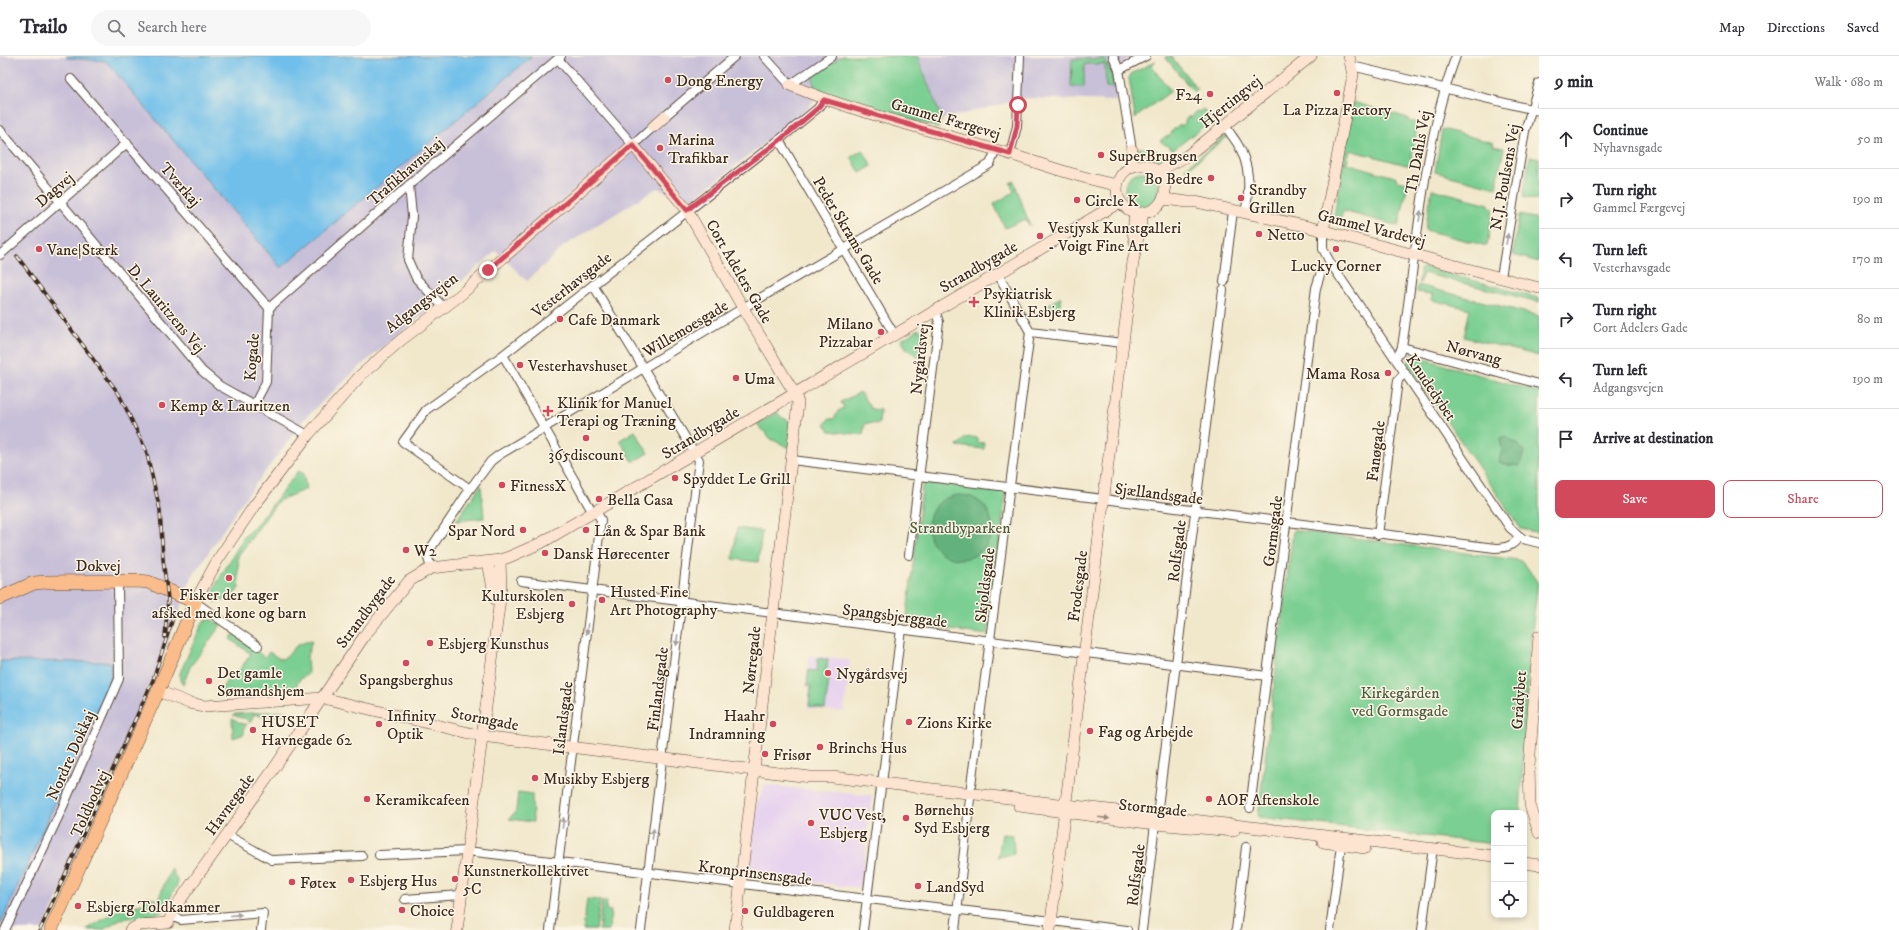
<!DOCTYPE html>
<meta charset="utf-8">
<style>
:root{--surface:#fff;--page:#f7f7f7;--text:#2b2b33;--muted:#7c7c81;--line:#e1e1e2;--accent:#d1495b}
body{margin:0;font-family:"IM FELL DW Pica",serif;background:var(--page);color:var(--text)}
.controls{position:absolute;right:12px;bottom:12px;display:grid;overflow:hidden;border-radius:8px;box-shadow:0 2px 6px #0003}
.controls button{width:36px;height:36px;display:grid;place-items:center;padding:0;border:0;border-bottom:1px solid var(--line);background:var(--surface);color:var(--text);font:20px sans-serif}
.stop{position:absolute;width:12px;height:12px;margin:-9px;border:3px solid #d1495b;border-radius:50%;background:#fff}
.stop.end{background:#d1495b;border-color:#fff;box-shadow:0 1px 4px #0008}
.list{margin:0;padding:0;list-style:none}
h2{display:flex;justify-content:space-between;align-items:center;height:52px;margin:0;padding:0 16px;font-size:17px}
h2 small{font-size:13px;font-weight:400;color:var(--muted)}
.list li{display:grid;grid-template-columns:26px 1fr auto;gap:12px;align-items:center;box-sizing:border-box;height:60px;padding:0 16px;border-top:1px solid var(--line)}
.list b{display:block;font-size:15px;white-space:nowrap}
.list p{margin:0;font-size:13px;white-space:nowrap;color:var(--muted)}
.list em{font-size:13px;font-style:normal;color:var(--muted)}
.actions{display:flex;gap:8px;padding:12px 16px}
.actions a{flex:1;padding:9px 0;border:1px solid var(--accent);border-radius:8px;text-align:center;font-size:14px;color:var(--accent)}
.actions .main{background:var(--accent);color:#fff}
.icon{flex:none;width:22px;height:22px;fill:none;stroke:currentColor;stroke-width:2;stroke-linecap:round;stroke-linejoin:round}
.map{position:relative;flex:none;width:1539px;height:874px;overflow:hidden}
header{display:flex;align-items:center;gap:24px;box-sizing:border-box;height:56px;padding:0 20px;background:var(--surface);border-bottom:1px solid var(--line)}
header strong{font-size:19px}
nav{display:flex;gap:22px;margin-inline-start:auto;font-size:14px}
.search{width:280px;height:36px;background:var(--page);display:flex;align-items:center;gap:10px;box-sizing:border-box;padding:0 14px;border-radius:22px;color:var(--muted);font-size:15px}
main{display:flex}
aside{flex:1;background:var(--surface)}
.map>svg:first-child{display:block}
.built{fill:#e7d2ef}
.industrial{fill:#c8bfd8}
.green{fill:#7bcf93;stroke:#5b7c58}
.forest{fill:#64b27d;stroke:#506e4e}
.water{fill:#6fbfea;stroke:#557484}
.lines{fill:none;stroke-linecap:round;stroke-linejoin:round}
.street-casing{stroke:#564638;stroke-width:10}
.secondary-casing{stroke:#564638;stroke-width:12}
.primary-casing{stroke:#564638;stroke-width:14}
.street{stroke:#fff;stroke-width:8}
.secondary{stroke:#fde4d1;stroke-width:11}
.primary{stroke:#fabc8b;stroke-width:13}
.rail-casing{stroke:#3b2a1e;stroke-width:3.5}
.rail{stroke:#fcf5e5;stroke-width:2;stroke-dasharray:6;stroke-linecap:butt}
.oneway{fill:#a79f9a}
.oneway2{fill:#9c8778}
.route{stroke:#d1495b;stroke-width:5}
.poi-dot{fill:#d1495b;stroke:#fcf5e5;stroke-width:1.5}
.labels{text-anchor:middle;stroke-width:3;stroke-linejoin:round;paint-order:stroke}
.poi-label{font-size:16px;fill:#3b2a1e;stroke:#fcf5e5;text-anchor:start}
.street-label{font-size:16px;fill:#3b2a1e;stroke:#fcf5e5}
.park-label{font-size:16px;fill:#4e5c41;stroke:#fcf5e5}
</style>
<header>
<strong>Trailo</strong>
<div class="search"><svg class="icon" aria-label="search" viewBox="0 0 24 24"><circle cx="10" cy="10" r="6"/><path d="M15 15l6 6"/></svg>Search here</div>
<nav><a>Map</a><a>Directions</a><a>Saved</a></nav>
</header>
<main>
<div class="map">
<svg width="1539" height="874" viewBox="0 0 1539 874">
<rect width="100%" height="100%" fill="#fcf5e5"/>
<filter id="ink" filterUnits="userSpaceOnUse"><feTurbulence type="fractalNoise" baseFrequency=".025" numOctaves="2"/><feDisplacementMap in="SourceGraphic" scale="8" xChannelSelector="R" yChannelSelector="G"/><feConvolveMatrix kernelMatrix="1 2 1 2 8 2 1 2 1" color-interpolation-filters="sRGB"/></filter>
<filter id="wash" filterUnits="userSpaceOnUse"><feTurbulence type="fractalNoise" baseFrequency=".012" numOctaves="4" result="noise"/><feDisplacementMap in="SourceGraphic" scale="16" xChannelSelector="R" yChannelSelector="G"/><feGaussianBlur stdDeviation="0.9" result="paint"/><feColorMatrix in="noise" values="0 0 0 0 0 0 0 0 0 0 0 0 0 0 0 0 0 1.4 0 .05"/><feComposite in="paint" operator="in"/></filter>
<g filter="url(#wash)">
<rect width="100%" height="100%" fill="#f1e8cc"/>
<g class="built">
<path d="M809,599L850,604L844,656L808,652L810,631L806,630Z"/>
<path d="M765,729L872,740L861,832L748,819L756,750Z"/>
</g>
<g class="industrial">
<path d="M0,0H67L68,2L106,5L281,212L532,0H842L813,20L818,36L809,52L689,146L657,132L564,190L527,225L496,195L431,252L365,306L305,362L240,449L192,521L148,639L43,874H0Z"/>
<path d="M917,0H1134L1125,5L1116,45L1026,42L942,63Z"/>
</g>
<g class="green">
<path d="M842,0H917L942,63L938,72L818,36L814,30L813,20Z"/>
<path d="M1171,0L1197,33L1194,36L1165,1Z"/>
<path d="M1072,3H1105L1110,14L1114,32L1106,31L1105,8H1084V31H1071Z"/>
<path d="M1156,5L1151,10L1171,35L1135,62L1129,22L1131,18Z"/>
<path d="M1353,46L1408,62V65L1418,67L1410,110L1350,94L1347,106L1343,105Z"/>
<path d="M1203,53L1213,63L1173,94L1160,85L1166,80L1168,81L1172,77L1171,76L1180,68L1181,70L1186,66L1185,64L1190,60L1191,62L1197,55L1199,56Z"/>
<path d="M1442,73L1494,87L1493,90L1504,92L1496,132L1435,116Z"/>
<path d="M1226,79L1227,81L1186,114L1185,112Z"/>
<path d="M1136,92C1150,92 1160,94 1170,103L1165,106L1157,107L1148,99L1142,98Z"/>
<path d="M863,94L872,110L860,117L851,101Z"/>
<path d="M1530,100L1539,102V145L1523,141Z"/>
<path d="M1343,106L1398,122L1397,125L1408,127L1399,170L1343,155L1339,168L1333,166Z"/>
<circle cx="1142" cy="133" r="17"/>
<path d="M1014,125L1030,170L1025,163L1005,172L994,148L1014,136L1010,127Z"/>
<path d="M1432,133L1489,148V151L1493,152L1487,190L1425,174Z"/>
<path d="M1519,159L1539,163V206L1513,199Z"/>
<path d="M1423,211L1539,242V246L1423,217L1420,227H1419L1420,214Z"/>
<path d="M1418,229L1539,260V300L1464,281L1470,253L1431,244L1432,238L1417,236Z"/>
<path d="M1061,241L1059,255L1044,254L1047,252L1046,250Z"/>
<path d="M919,273L926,278L923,304L907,293L901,284Z"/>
<path d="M1410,299L1539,336V477L1521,473L1408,308Z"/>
<path d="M860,336L871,353L880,354L879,368L865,367L863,379L830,375L825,368L829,363H834L838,355L844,352L841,346Z"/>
<path d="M777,356L781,361L791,366L790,392L771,383L757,368Z"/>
<path d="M635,375L648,397L633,406L620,384Z"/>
<path d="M971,381L978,382L977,386L984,387V393L957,390L965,382Z"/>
<path d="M298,415L303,417L306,433L278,445L238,500L239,532L232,541L215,546L213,537L218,525L244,481L262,462Z"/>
<path d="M923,424L1006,435L988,579L906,568Z"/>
<path d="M481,429L484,462L456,465Z"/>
<path d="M737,472L762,475L758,506L733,503Z"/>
<path d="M1293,474L1518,504L1524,507L1538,527L1531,582L1520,757H1494V788L1258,761Z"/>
<path d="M207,563L212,564L221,569L190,611L183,629L180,624V617L203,566Z"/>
<path d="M234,578L264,601L269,596C284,606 283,605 294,592C299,587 306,586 312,585L307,600L308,618L300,623L296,630L300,634L216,640L230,621L233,623L251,598L230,583Z"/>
<path d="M818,602L828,604L826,617H830L825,653L809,650L811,630L807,629L809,614L817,615Z"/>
<path d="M286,655L284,659L263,661L254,658L250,667L245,662H241L233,659L234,658Z"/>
<path d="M232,662L242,668H247L244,672V678L233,682Z"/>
<path d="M518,736L532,738L533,766L509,763L516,755Z"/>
<path d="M1002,778L1013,779L1014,798L998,801Z"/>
<path d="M171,812L178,827L163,855L155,859L120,863L103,874H86L120,853L143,848L147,840L158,844Z"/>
<path d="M587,843L600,844L596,874H583Z"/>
<path d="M602,845H607L606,854L611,855L609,874H599Z"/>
</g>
<g class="forest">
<path d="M1505,380L1518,388L1524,396L1520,410L1508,409L1499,406L1502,394L1500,382Z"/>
<circle cx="960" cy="471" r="32"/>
</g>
<g class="water">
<path d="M67,0H532L281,212L106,5L67,2Z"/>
<path d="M0,605L110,606L111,623L0,869Z"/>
</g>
</g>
<g filter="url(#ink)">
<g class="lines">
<g class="street-casing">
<g id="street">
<path d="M764,0L790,29L832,0"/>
<path d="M1113,0L1119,14L1132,94"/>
<path d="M558,3L633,89L653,71"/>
<path d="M1352,10L1539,55"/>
<path d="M1119,14L1146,0"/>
<path d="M71,23L269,252"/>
<path d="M664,61L735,0"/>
<path d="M1225,69C1229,76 1233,81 1237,87C1251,110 1250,133 1245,157"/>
<path d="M0,74L202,315L220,330L308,379"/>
<path d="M779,84L894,278"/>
<path d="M1010,98L1017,70L1020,0"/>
<path d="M409,129L412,160L408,204L416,222L444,252"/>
<path d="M1323,175V193L1331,208L1510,472L1523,483L1539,487"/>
<path d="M0,199L127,87"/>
<path d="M998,218L1030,276L1123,287"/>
<path d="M1501,221L1525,75L1539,27"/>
<path d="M1224,226L1233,155"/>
<path d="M593,229L699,404L641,874"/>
<path d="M269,252L409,129L561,0"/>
<path d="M1402,291L1539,328"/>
<path d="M503,299L593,457"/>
<path d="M1394,301L1399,298L1402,291C1417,195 1422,91 1456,0"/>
<path d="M254,349L266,326L269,252"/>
<path d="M792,404L1495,492C1506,492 1513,490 1519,481"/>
<path d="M470,433L403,386L426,354L503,299L779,84L818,52L824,43"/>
<path d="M1378,479L1398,324L1405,317"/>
<path d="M909,499L939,266L935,254"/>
<path d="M431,512L428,502L431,492L470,433L491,405L499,399L743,252L990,108L996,94"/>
<path d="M521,525L1267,620"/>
<path d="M195,546L258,590"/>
<path d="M882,727L901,573"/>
<path d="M970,737L1030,276"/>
<path d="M1250,752L1316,232L1321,216L1331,208"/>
<path d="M1157,759L1223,234"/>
<path d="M227,779L272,804L362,800"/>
<path d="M379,799L467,795L1127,874"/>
<path d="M405,843L461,839"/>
<path d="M171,860L181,864L263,857L261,874"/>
<path d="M5,874L61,755L119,623L118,526"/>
<path d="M550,874L601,464L596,455"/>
<path d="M863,874L881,732"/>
<path d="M955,874L970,743"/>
<path d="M1142,874L1155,768"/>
<path d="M1236,874L1246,791"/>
<path d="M1330,874L1341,789"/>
<path d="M1422,874L1432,799"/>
</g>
</g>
<g class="secondary-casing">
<g id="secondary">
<path d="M790,29C853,56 921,71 986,91C1030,103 1072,121 1117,129"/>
<path d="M653,71L664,61"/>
<circle cx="1141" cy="133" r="24"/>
<path d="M1130,111L1132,94"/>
<path d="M1158,115L1187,100L1311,0"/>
<path d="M1164,143L1188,146H1196L1309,171L1539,232"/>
<path d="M1323,175L1353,19L1349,0"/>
<path d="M1135,186L1133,176L1135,157"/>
<path d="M488,506L495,543"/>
<path d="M195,546L217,505L254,450L308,379L361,319L401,284L459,240L633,89L687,154L743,252L795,338L798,347L735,874"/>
<path d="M1539,580L1529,711L1530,749L1539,777"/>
<path d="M158,635L189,647L204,650L323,642L482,680L810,721H832L1494,800"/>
<path d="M1019,750L1155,768L1234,775"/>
<path d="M1323,786L1365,792"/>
<path d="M1524,807L1539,809"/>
<path d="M130,874L139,869L168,867L176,850L273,714L365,579L409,525L431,512L500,504L509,501L541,487L1120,146"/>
<path d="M457,874L501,535L500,504"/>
<path d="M1050,874L1133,206L1143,157"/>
</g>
</g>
<g class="primary-casing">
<path id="primary" d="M0,542L34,527L46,526L138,525L148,526L195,546L158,635L51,874"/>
</g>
<use href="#street" class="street"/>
<use href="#secondary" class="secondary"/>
<use href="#primary" class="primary"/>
<g class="rail-casing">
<g id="rail">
<path d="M17,200L119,338L146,394L160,454L163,503L168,543L165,581"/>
<path d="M40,874L153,624L175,556"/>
</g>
</g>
<use href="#rail" class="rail"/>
</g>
<defs><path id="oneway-solid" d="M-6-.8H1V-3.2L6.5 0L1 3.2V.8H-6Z"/></defs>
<g class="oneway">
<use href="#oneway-solid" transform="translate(1420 160) rotate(-80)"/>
<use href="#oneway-solid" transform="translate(1507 183) rotate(-81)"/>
<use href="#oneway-solid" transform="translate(587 573) rotate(97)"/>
<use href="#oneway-solid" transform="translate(677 584) rotate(97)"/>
<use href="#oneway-solid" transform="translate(563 767) rotate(-83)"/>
<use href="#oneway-solid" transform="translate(653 778) rotate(-83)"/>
<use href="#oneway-solid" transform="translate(236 859) rotate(-5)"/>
</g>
<use class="oneway2" href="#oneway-solid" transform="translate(1104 762) rotate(7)"/>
</g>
<g class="lines" filter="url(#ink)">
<path class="route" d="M488,214L633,89L687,154L780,84L818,52L824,44L1010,98L1017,70L1018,49"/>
</g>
<g class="poi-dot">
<circle cx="668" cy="24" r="4"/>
<circle cx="1337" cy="37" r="4"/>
<circle cx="1210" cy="38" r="4"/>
<circle cx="660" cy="92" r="4"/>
<circle cx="1101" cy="99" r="4"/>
<circle cx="1211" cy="122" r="4"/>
<circle cx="1241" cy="142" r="4"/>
<circle cx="1077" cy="144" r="4"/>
<circle cx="1259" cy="178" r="4"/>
<circle cx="1040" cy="180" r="4"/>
<circle cx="39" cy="193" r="4"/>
<circle cx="1336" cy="193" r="4"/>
<path d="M972 240h4v4h4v4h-4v4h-4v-4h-4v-4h4z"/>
<circle cx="560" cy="263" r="4"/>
<circle cx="881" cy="276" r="4"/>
<circle cx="520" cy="309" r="4"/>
<circle cx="1388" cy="317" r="4"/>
<circle cx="736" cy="322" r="4"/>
<circle cx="162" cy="349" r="4"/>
<path d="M546 349h4v4h4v4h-4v4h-4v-4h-4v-4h4z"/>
<circle cx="586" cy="382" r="4"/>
<circle cx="675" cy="422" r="4"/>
<circle cx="502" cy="429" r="4"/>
<circle cx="599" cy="443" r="4"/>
<circle cx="523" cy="474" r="4"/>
<circle cx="586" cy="474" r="4"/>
<circle cx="406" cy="494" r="4"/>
<circle cx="545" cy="497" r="4"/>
<circle cx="229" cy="522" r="4"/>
<circle cx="602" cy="544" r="4"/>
<circle cx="572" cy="548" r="4"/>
<circle cx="430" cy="587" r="4"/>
<circle cx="406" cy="607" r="4"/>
<circle cx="828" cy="617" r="4"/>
<circle cx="209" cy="625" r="4"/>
<circle cx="909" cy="666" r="4"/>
<circle cx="379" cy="668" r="4"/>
<circle cx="773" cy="668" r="4"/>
<circle cx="253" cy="674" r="4"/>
<circle cx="1090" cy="675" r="4"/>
<circle cx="820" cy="691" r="4"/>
<circle cx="765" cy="698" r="4"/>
<circle cx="535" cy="722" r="4"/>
<circle cx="367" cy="743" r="4"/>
<circle cx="1209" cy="743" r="4"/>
<circle cx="906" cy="762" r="4"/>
<circle cx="811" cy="767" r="4"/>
<circle cx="455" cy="823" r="4"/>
<circle cx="351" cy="824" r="4"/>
<circle cx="292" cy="826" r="4"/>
<circle cx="918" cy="830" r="4"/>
<circle cx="78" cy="850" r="4"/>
<circle cx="402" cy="854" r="4"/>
<circle cx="745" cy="855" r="4"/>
</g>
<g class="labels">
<g class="poi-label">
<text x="676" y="30">Dong Energy</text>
<text x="1202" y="44" text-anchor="end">F24</text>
<text x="1337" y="59" text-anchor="middle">La Pizza Factory</text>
<text x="668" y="89">Marina<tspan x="668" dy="18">Trafikbar</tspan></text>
<text x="1109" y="105">SuperBrugsen</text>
<text x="1203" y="128" text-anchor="end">Bo Bedre</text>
<text x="1249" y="139">Strandby<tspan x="1249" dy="18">Grillen</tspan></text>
<text x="1085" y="150">Circle K</text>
<text x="1048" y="177">Vestjysk Kunstgalleri<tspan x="1048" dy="18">- Voigt Fine Art</tspan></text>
<text x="1267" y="184">Netto</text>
<text x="47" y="199">Vane|Stærk</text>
<text x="1336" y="215" text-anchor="middle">Lucky Corner</text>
<text x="983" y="243">Psykiatrisk<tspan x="983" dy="18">Klinik Esbjerg</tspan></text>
<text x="568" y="269">Cafe Danmark</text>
<text x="873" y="273" text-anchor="end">Milano<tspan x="873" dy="18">Pizzabar</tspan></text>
<text x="528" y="315">Vesterhavshuset</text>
<text x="1380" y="323" text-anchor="end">Mama Rosa</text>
<text x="744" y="328">Uma</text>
<text x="557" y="352">Klinik for Manuel<tspan x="557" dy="18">Terapi og Træning</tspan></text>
<text x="170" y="355">Kemp &amp; Lauritzen</text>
<text x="586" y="404" text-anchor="middle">365discount</text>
<text x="683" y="428">Spyddet Le Grill</text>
<text x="510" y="435">FitnessX</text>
<text x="607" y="449">Bella Casa</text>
<text x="515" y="480" text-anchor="end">Spar Nord</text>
<text x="594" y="480">Lån &amp; Spar Bank</text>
<text x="414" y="500">W2</text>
<text x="553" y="503">Dansk Hørecenter</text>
<text x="610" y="541">Husted Fine<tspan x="610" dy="18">Art Photography</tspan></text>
<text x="229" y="544" text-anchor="middle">Fisker der tager<tspan x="229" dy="18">afsked med kone og barn</tspan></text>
<text x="564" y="545" text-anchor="end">Kulturskolen<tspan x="564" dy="18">Esbjerg</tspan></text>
<text x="438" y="593">Esbjerg Kunsthus</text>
<text x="217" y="622">Det gamle<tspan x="217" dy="18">Sømandshjem</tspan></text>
<text x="836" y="623">Nygårdsvej</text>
<text x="406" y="629" text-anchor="middle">Spangsberghus</text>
<text x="387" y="665">Infinity<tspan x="387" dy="18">Optik</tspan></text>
<text x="765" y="665" text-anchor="end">Haahr<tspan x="765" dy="18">Indramning</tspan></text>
<text x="261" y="671">HUSET<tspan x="261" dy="18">Havnegade 62</tspan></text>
<text x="917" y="672">Zions Kirke</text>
<text x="1098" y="681">Fag og Arbejde</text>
<text x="828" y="697">Brinchs Hus</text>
<text x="773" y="704">Frisør</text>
<text x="543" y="728">Musikby Esbjerg</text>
<text x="375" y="749">Keramikcafeen</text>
<text x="1217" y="749">AOF Aftenskole</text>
<text x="914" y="759">Børnehus<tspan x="914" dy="18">Syd Esbjerg</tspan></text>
<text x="819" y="764">VUC Vest,<tspan x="819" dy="18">Esbjerg</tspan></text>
<text x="463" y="820">Kunstnerkollektivet<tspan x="463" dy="18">5C</tspan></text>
<text x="359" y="830">Esbjerg Hus</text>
<text x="300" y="832">Føtex</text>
<text x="926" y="836">LandSyd</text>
<text x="86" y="856">Esbjerg Toldkammer</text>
<text x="410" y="860">Choice</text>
<text x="753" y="861">Guldbageren</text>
</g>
<g class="street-label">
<text transform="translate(1230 45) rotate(-39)" y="6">Hjertingvej</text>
<text transform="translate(946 62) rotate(16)" y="6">Gammel Færgevej</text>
<text transform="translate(1417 96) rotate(-80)" y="6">Th Dahls Vej</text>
<text transform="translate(405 115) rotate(-41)" y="6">Trafikhavnskaj</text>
<text transform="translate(1504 121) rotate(-80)" y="6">N.J. Poulsens Vej</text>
<text transform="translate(181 128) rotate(49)" y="6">Tværkaj</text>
<text transform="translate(54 133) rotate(-41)" y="6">Dagvej</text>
<text transform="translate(1372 171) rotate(14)" y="6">Gammel Vardevej</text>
<text transform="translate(849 174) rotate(59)" y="6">Peder Skrams Gade</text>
<text transform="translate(978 210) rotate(-30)" y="6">Strandbygade</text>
<text transform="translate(740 215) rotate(60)" y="6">Cort Adelers Gade</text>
<text transform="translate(571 228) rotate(-38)" y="6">Vesterhavsgade</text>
<text transform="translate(421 246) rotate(-38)" y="6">Adgangsvejen</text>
<text transform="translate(167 252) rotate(50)" y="6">D. Lauritzens Vej</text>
<text transform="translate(685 272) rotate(-31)" y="6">Willemoesgade</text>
<text transform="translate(1474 296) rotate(15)" y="6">Nørvang</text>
<text transform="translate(251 301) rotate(-85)" y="6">Kogade</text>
<text transform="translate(919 303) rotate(-84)" y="6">Nygårdsvej</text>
<text transform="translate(1432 331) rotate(56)" y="6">Knudedybet</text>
<text transform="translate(700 376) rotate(-31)" y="6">Strandbygade</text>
<text transform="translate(1375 395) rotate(-83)" y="6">Fanøgade</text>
<text transform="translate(1159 437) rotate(7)" y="6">Sjællandsgade</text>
<text transform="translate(1272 475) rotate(-83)" y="6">Gormsgade</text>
<text transform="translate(1176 495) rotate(-83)" y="6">Rolfsgade</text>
<text x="98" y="515">Dokvej</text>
<text transform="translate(984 529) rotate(-83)" y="6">Skjoldsgade</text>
<text transform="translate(1077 530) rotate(-83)" y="6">Frodesgade</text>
<text transform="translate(365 555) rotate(-53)" y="6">Strandbygade</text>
<text transform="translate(895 559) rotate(7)" y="6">Spangsbjerggade</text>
<text transform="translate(751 604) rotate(-84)" y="6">Nørregade</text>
<text transform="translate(657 633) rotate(-83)" y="6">Finlandsgade</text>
<text transform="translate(1518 644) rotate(-86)" y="6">Grådybet</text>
<text transform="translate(485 662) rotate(11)" y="6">Stormgade</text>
<text transform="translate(562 662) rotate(-83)" y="6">Islandsgade</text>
<text transform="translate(70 699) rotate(-66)" y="6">Nordre Dokkaj</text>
<text transform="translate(89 747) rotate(-66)" y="6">Toldbodvej</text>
<text transform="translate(229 748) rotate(-54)" y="6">Havnegade</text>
<text transform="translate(1153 751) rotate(6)" y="6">Stormgade</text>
<text transform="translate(755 816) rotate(7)" y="6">Kronprinsensgade</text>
<text transform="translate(1135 819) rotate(-83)" y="6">Rolfsgade</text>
</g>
<g class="park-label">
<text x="960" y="477">Strandbyparken</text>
<text x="1400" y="642">Kirkegården<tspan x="1400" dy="18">ved Gormsgade</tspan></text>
</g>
</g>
</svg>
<div class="controls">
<button>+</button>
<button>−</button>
<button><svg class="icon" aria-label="locate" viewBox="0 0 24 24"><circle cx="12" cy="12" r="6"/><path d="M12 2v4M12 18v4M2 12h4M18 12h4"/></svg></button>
</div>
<div class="stop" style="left:1018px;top:49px"></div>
<div class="stop end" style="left:488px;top:214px"></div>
</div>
<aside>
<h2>9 min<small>Walk · 680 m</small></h2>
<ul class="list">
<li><svg class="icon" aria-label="ahead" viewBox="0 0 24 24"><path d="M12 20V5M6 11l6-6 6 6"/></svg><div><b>Continue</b><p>Nyhavnsgade</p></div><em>50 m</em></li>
<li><svg class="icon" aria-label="right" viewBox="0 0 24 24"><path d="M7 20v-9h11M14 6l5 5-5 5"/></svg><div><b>Turn right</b><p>Gammel Færgevej</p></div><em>190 m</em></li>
<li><svg class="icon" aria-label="left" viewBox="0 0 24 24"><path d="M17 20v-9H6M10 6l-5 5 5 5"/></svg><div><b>Turn left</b><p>Vesterhavsgade</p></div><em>170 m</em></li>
<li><svg class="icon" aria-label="right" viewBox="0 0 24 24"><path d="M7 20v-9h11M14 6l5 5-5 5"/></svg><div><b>Turn right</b><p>Cort Adelers Gade</p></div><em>80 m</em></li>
<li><svg class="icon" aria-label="left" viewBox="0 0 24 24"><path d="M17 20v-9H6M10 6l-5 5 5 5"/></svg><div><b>Turn left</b><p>Adgangsvejen</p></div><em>190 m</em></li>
<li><svg class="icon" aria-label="arrive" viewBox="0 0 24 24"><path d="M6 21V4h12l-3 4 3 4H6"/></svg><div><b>Arrive at destination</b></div></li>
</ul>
<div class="actions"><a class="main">Save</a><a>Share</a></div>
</aside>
</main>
